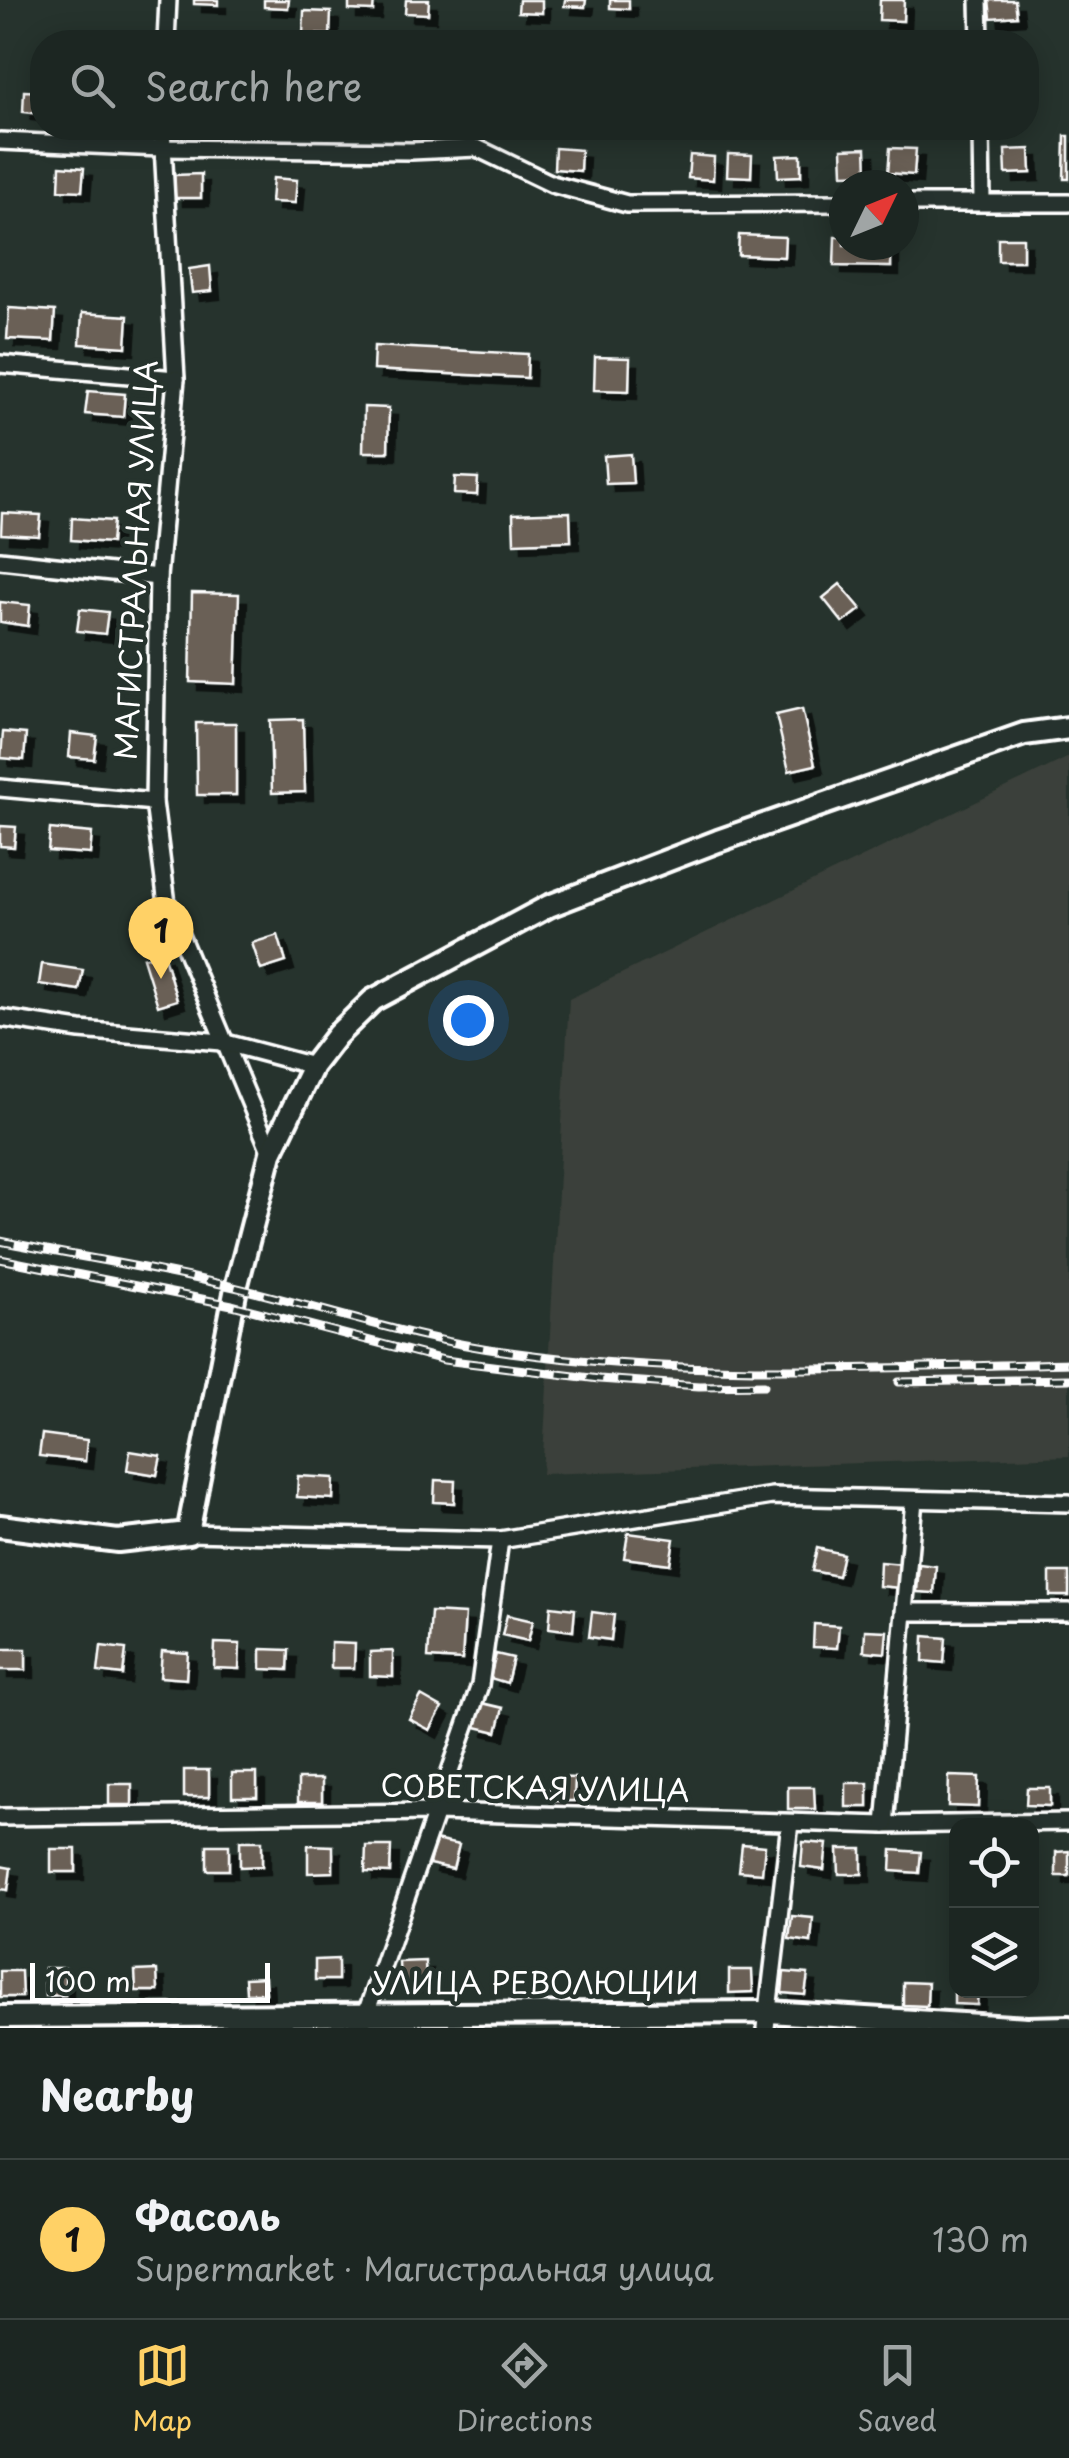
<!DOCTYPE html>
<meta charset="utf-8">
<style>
:root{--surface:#1c2622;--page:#252e2a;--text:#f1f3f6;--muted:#a0a5a5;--line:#3a4340;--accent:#ffd166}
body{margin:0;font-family:"Playpen Sans",sans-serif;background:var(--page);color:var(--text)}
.controls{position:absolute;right:30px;bottom:30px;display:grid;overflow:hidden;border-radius:20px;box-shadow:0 5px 25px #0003}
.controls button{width:90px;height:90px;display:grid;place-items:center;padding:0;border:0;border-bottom:2px solid var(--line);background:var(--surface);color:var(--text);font:50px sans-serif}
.compass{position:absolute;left:829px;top:170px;width:90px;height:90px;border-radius:50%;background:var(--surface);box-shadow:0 5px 25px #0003;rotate:47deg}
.scale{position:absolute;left:30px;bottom:25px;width:240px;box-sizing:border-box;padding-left:10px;border:5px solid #fff;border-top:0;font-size:28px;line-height:35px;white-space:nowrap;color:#fff;-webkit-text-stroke:8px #26332d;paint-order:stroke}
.you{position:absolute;left:468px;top:1020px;width:35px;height:35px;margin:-25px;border:8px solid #fff;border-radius:50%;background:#1a73e8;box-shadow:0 0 0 15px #1a73e833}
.badge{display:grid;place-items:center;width:65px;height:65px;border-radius:50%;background:var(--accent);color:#111;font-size:32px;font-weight:700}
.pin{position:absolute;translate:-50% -82px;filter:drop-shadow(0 2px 5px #0008)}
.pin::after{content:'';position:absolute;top:52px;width:35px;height:30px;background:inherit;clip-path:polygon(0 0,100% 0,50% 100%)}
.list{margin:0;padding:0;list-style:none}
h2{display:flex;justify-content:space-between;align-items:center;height:130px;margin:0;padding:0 40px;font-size:42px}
h2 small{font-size:32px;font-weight:400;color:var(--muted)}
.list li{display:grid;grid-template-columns:65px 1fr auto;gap:30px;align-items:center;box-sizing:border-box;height:160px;padding:0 40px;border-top:2px solid var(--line)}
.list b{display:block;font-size:38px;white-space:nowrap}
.list p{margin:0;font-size:32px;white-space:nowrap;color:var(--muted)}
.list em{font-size:32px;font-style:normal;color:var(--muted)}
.icon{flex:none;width:55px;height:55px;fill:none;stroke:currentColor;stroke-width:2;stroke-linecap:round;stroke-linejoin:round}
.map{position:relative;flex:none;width:1069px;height:2028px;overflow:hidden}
.search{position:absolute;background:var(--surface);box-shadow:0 5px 25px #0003;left:30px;right:30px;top:30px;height:110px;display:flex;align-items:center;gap:25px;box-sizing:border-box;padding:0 35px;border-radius:40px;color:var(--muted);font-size:38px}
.sheet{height:290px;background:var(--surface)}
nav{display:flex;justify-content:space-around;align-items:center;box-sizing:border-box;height:140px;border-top:2px solid var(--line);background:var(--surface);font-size:28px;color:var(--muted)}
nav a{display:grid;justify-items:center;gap:5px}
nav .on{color:var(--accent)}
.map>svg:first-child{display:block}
.built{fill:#3b403a}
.building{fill:#6b6057;stroke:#fff;stroke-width:2.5;filter:url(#shadow)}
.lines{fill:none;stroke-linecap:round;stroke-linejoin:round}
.street-casing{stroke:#fff;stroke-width:22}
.secondary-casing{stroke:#fff;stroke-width:28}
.street{stroke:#26332d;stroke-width:15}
.secondary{stroke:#26332d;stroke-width:20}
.rail-casing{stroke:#fff;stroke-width:9}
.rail{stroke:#26332d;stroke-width:5;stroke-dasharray:15;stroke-linecap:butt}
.labels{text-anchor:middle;stroke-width:9;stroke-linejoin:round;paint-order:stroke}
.street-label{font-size:30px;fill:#fff;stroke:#26332d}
</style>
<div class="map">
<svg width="1069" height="2028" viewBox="0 0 1069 2028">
<defs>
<filter id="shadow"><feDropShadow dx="8" dy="8" stdDeviation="0" flood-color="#0009"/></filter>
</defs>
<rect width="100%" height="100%" fill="#26332d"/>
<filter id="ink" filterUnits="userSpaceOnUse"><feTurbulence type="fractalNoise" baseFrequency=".01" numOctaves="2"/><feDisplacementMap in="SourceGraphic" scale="20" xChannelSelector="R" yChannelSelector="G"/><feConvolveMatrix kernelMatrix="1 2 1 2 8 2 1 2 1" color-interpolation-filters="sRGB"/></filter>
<g filter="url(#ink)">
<path class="built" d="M1069,757V1456L542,1474L569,999Z"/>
<g class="building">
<path d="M194,0H218V5L194,4Z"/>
<path d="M264,0H289L288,8L264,7Z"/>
<path d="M349,0H374L373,11L349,10Z"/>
<path d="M406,0H429L428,14L405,13Z"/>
<path d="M519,0H542V13L518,12Z"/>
<path d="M565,0H586L585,7L564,6Z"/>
<path d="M610,0H629V9L610,8Z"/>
<path d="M880,0H904L903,21L879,20Z"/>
<path d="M989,0H1015L1017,16L991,18Z"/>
<path d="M304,11L331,12L330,35L303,34Z"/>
<path d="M24,91L42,92V114L23,112Z"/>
<path d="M1065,136H1069V179H1064Z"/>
<path d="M555,148L581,150L580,171L554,169Z"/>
<path d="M866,148L867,173L843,174L842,149Z"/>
<path d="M890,148L916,149L914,175L888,173Z"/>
<path d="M1030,149L1031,173L1006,174L1005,150Z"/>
<path d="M728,154L752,155L751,177L727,176Z"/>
<path d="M690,155L714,157L713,180L688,178Z"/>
<path d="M801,155V176L778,177L777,156Z"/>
<path d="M60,166L84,168L82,191L59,190Z"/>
<path d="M201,174V198H175L174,175Z"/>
<path d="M273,178L297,180L295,203L271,202Z"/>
<path d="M739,235L785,237L784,257L738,255Z"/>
<path d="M835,237H844V245H891V267L834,266Z"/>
<rect x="998" y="238" width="25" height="23"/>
<path d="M210,266L212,291L192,293L189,269Z"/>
<path d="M9,308L55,311L53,341L7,339Z"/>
<path d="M82,313L128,316L126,347L80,344Z"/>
<path d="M374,346L528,354L527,378L373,370Z"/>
<path d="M595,357L630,358L629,391L594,390Z"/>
<path d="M88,391L125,394L123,417L85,414Z"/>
<path d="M364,407L389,408L388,452H363Z"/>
<path d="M631,454L633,483L606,484L604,456Z"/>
<path d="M455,477L478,478L477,495L454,494Z"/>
<path d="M570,512L571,541L514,543L513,514Z"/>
<path d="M2,513L41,515L39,536L1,534Z"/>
<path d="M72,518L113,521L111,543L71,540Z"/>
<path d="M840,584L861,609L843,623L823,598Z"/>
<path d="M192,593L239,594L236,684L190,682Z"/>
<path d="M0,602L30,605L28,626L0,622Z"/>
<path d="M80,609L108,612L105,634L77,631Z"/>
<path d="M802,709L815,765L789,771L776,715Z"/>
<path d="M303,719L305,792L272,793L270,720Z"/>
<path d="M196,723H236V795H197Z"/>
<path d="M3,732L26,734L24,760L1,758Z"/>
<path d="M71,733L97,736L94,759L69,757Z"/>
<path d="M0,826L16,827L14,847L0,846Z"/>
<path d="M50,829L92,833L90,854L48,851Z"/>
<path d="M278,935L286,962L261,970L252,943Z"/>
<path d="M163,953L177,1000L158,1006L143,958Z"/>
<path d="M42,964L83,970L79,990L39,984Z"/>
<path d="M42,1434L87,1440L85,1461L39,1456Z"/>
<path d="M130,1451L161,1456L157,1475L127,1470Z"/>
<path d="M298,1476L334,1478L333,1499L297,1497Z"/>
<path d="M435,1480L455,1481L454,1503L434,1502Z"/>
<path d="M628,1533L674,1539L670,1564L624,1558Z"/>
<path d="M817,1548L843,1554L838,1576L812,1571Z"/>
<path d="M880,1562L902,1564L900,1588L879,1586Z"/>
<path d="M919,1564L936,1566L934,1593L917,1592Z"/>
<rect x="1050" y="1572" width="19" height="24"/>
<path d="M551,1606L575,1609L573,1631L549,1628Z"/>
<path d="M431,1612L465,1614L462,1660L428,1658Z"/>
<path d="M592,1612L614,1615L611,1640L589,1637Z"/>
<path d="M507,1615L533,1621L528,1641L502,1635Z"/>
<path d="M814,1624L839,1626L837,1648L813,1647Z"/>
<path d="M865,1630L887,1631L885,1653L864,1651Z"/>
<path d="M924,1636L946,1638L944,1663L923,1661Z"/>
<path d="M215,1643L240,1644L239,1669L214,1668Z"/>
<path d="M331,1643L355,1644L354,1668H331Z"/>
<path d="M101,1646L126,1649L123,1675L98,1672Z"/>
<rect x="0" y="1649" width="26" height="21"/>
<path d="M261,1649L289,1650L288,1670L261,1669Z"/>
<path d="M162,1651L188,1653L186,1679L160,1677Z"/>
<path d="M393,1651V1677L370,1676V1652Z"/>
<path d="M496,1654L513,1658L507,1683L490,1678Z"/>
<path d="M421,1696L442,1708L430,1730L409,1719Z"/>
<path d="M482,1703L503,1708L497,1732L476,1727Z"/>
<rect x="184" y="1770" width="25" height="27"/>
<rect x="232" y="1773" width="25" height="24"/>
<path d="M949,1776L979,1777L978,1807L948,1806Z"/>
<path d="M550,1777L575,1778L574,1801H549Z"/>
<rect x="298" y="1779" width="24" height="23"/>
<rect x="846" y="1783" width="22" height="24"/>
<rect x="109" y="1784" width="23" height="21"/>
<path d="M788,1787H814L815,1809H788Z"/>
<path d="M1027,1788H1050V1806L1026,1805Z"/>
<path d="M435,1840L459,1845L453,1869L429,1864Z"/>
<path d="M240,1841H262V1866L240,1867Z"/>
<path d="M803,1842L827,1844L824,1870L801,1867Z"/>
<path d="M742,1844L765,1846L762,1873L739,1871Z"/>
<rect x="207" y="1845" width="22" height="25"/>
<path d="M308,1845L333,1846V1872L308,1873Z"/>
<path d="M366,1846H391L390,1873L365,1872Z"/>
<rect x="51" y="1849" width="25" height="23"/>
<path d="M838,1849H862V1874H839Z"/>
<path d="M892,1850L921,1852L919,1873L891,1871Z"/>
<path d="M1069,1851V1876H1056V1852Z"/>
<path d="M0,1866L11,1868L8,1890L0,1889Z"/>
<path d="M792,1916L813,1918L811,1942L789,1939Z"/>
<path d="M338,1959V1980H315V1960Z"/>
<path d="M425,1961L426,1984H400L399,1962Z"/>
<path d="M44,1968H65V1995L45,1996Z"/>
<path d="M157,1970L158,1991H136L135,1971Z"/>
<path d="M729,1970H752L753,1992L729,1993Z"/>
<path d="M0,1971H21L22,1997H0Z"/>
<path d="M784,1972L808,1974L805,1995L782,1993Z"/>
<path d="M265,1977L266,1993H246L245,1978Z"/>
<path d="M903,1982L928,1983L927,2006L903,2005Z"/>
<path d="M954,1982L956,1990H978L977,2005L954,2004Z"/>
</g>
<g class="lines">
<g class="street-casing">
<g id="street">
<path d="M979,0L980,42"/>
<path d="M166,42L168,0"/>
<path d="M162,128L176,379L158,577L154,802L167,904L271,1153"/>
<path d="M981,128L982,202"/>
<path d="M0,141L161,148L411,151L477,148L552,184L627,204L844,203"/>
<path d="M904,203H1069"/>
<path d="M0,364L176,379"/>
<path d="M0,560L158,577"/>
<path d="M0,788L154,802"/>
<path d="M0,1018L80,1030L222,1042L313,1066"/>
<path d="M188,1533L500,1540L772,1496L1069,1503"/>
<path d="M905,1612H1069"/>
<path d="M0,1817L437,1812L885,1825L1069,1822"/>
<path d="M885,1825L914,1500"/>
<path d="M361,2028L480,1685L500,1540"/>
<path d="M766,2028L790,1823"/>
</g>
</g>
<g class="secondary-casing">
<g id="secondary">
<path d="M0,1526L118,1541L188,1533L236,1288L271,1153L313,1066L337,1035L373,1000L549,906L718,841L1024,734L1069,728"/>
<path d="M0,2017L769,2012L1027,2028L1069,2027"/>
</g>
</g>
<use href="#street" class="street"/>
<use href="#secondary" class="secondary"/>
<g class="rail-casing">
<g id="rail">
<path d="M0,1241C79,1257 160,1269 238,1288C329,1310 417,1340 510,1352C696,1378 882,1368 1069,1363"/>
<path d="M0,1259L232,1305L444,1360L599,1379L699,1386L764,1385"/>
<path d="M899,1382L1069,1379"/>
</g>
</g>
<use href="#rail" class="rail"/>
</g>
</g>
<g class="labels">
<g class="street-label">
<text transform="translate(137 560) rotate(-87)" y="10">МАГИСТРАЛЬНАЯ УЛИЦА</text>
<text transform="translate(535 1789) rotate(1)" y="10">СОВЕТСКАЯ УЛИЦА</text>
<text x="535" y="1994">УЛИЦА РЕВОЛЮЦИИ</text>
</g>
</g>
</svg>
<div class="controls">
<button><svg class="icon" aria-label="locate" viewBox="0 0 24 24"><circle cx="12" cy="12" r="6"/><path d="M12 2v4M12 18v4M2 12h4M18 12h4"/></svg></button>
<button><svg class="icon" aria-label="layers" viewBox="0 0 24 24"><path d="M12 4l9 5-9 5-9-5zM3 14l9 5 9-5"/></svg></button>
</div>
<svg class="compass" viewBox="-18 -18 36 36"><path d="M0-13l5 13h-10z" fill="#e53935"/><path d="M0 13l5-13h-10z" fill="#a0a5a5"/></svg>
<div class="scale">100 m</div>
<div class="you"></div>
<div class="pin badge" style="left:161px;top:979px">1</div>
<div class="search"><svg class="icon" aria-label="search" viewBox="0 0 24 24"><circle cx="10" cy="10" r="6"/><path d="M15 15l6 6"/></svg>Search here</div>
</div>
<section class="sheet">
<h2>Nearby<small></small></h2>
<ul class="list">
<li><span class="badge">1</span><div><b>Фасоль</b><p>Supermarket · Магистральная улица</p></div><em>130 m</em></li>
</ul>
</section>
<nav>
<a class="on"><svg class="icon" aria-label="map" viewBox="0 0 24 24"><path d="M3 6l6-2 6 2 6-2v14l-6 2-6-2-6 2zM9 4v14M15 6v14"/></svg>Map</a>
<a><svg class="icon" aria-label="directions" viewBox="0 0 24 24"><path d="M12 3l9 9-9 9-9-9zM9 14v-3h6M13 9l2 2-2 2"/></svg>Directions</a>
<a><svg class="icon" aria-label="saved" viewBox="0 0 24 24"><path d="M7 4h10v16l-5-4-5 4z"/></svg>Saved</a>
</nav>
